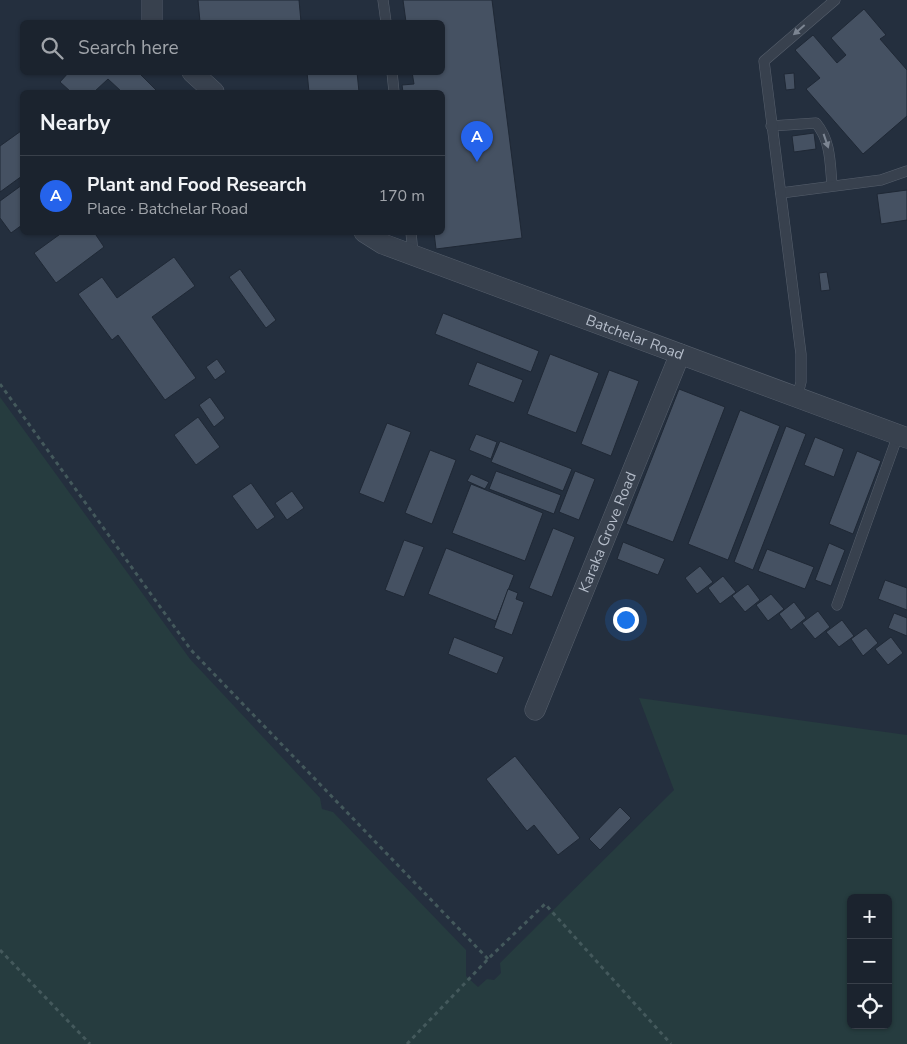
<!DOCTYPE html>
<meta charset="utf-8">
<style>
:root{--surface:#1b232e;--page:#282f3a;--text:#f1f3f6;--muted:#a0a4aa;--line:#39404a;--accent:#2563eb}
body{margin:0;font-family:"Nunito Sans",sans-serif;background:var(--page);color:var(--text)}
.controls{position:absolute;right:15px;bottom:15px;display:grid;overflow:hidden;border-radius:8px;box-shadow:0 1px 4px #0004}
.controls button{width:45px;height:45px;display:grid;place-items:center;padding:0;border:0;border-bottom:1px solid var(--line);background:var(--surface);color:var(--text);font:25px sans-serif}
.you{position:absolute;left:625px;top:619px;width:18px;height:18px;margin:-12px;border:4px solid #fff;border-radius:50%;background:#1a73e8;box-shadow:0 0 0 8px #1a73e833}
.badge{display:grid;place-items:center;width:32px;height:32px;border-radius:50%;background:var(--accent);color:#fff;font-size:16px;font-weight:700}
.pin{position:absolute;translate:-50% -41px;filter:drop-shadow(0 1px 2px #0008)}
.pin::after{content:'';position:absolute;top:26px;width:18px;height:15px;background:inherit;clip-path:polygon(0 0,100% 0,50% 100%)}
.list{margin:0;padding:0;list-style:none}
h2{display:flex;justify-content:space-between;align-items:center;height:65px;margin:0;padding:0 20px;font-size:21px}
h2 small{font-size:16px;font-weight:400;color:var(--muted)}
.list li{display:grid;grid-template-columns:32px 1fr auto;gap:15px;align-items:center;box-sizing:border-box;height:80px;padding:0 20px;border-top:1px solid var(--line)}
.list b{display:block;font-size:19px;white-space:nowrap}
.list p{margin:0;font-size:16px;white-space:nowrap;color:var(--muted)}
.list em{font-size:16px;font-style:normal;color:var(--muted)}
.icon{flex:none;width:28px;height:28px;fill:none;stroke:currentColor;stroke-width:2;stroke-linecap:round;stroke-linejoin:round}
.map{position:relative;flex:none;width:907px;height:1044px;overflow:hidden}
.search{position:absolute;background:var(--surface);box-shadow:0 1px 4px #0004;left:20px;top:20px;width:425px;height:55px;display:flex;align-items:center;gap:12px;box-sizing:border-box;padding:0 18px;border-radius:8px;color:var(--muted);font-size:19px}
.panel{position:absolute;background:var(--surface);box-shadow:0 1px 4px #0004;left:20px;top:90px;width:425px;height:145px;border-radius:8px}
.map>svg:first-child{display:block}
.green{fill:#263c3f;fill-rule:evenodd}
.building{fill:#455162;stroke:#1f2835}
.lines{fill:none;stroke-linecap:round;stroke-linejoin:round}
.service-casing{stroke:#565f6c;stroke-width:11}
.minor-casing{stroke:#565f6c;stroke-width:21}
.path{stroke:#44595c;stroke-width:3;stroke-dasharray:4 4;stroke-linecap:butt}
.service{stroke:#38414e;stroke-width:10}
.minor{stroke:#38414e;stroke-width:20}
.oneway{fill:#7c8592}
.labels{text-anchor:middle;stroke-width:4;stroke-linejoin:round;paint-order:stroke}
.street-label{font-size:15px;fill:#b4bcc9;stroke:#1d2633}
</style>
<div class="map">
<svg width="907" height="1044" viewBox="0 0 907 1044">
<rect width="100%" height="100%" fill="#242f3e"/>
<path class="green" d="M0,397L190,659L320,798L322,809L333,812L466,950V976L478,987L487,979L494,980L501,973L500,963L674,790L639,698L907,735V1044H0ZM851,898H888V1025H851Z"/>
<g class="building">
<path d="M198,0H299L301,22H200Z"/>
<path d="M403,0H492L522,238L436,249L434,232H442V92H403L402,85L414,84L412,72H442V22H406Z"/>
<path d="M864,9L886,35L880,39L907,70V116L863,154L806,89L820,78L795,50L813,35L837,63L846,55L831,38Z"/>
<path d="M69,72H138L158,92H122L108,79L94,92H71L60,82Z"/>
<path d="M307,72H357L359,92H309Z"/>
<path d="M794,73L795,89L786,90L784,74Z"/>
<path d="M21,131L22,176L0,192V146Z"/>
<path d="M814,133L816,149L794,152L792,136Z"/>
<path d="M22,185V225L11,233L0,218V201Z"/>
<path d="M907,190V220L881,224L877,194Z"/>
<path d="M63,232H94L104,247L56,283L34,253Z"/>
<path d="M174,257L195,286L152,317L196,378L165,400L118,335L112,340L78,294L102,277L117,298Z"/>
<path d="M240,269L276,320L266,328L229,277Z"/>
<path d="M827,272L830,290L821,291L819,273Z"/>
<path d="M443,313L539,351L531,372L435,334Z"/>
<path d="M550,354L599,373L576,433L527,414Z"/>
<path d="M217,359L226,372L215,380L206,367Z"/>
<path d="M477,362L523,380L514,403L468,385Z"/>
<path d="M609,370L639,381L611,456L581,444Z"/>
<path d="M679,389L725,407L673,542L626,524Z"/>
<path d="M210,397L225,418L214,427L199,405Z"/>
<path d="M740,410L780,426L728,560L688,544Z"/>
<path d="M198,417L220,447L196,465L174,435Z"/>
<path d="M387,423L411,432L384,503L359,493Z"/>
<path d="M786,426L806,434L753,570L734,562Z"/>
<path d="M476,434L497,442L491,459L469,450Z"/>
<path d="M815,437L844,449L834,477L804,465Z"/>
<path d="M500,441L572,469L563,491L491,462Z"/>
<path d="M430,450L456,460L432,524L405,513Z"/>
<path d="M857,451L881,461L853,534L829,524Z"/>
<path d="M496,471L561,495L554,514L489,489Z"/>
<path d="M575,471L595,479L579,520L559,512Z"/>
<path d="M471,474L489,482L485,489L467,481Z"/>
<path d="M251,483L275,517L257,530L232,496Z"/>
<path d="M471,484L543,513L525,561L452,533Z"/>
<path d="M292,491L304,508L287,520L275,503Z"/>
<path d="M553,528L575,537L552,597L529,588Z"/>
<path d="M404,540L424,547L404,597L385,590Z"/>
<path d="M623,542L665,559L658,575L617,559Z"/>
<path d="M829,543L845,550L831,586L815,580Z"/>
<path d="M446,548L514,575L496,621L428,594Z"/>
<path d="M767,549L814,567L805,589L758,571Z"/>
<path d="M700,566L713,582L697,594L685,578Z"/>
<path d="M723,576L736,592L720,604L708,588Z"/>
<path d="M885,580L907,588V610L878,599Z"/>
<path d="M748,584L760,600L745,612L732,596Z"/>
<path d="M508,589L518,593L516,599L524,602L512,635L494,628Z"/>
<path d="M771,594L784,609L768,621L756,605Z"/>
<path d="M794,602L806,618L791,630L779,614Z"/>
<path d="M818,611L830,627L815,639L802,623Z"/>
<path d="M894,613L907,618V636L888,628Z"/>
<path d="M842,620L854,636L839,647L826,632Z"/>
<path d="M866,628L878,643L863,656L851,639Z"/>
<path d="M454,637L504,657L497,674L448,654Z"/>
<path d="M891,637L903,653L888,665L875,649Z"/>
<path d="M515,756L580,838L558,855L534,825L527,831L486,779Z"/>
<path d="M620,807L631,818L600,850L589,839Z"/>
</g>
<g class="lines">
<g class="service-casing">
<g id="service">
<path d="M383,0L386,22"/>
<path d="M392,72L394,92"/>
<path d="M771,126L816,123C831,141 830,163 832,185"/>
<path d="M781,193L881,180L907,171"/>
<path d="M411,232L413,255"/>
<path d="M797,398L801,382V354L764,61L835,0"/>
<path d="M837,605L898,435"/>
</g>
</g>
<g class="minor-casing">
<g id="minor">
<path d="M152,0V22"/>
<path d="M192,72L214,92"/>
<path id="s1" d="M364,232L383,244L907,438"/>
<path id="s2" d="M535,710L680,354"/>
</g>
</g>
<g class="path">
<path d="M0,384L191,650L488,959"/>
<path d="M0,950L90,1044"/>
<path d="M407,1044L488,959L545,904L671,1044"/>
</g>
<use href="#service" class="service"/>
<use href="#minor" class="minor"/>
</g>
<defs><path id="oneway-solid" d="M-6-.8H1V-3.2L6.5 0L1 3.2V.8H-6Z" transform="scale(1.25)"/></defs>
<g class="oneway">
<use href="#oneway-solid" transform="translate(799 30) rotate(139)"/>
<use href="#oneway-solid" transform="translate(826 141) rotate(71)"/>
</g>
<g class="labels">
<g class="street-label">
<text dy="5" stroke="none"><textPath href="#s1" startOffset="291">Batchelar Road</textPath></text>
<text dy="5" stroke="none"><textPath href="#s2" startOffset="192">Karaka Grove Road</textPath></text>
</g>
</g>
</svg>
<div class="controls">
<button>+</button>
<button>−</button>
<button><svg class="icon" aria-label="locate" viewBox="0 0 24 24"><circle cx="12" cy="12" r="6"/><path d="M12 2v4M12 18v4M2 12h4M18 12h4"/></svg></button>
</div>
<div class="you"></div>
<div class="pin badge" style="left:477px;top:162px">A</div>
<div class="search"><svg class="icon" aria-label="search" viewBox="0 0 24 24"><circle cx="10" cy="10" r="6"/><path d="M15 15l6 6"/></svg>Search here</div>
<section class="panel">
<h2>Nearby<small></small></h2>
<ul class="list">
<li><span class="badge">A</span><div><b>Plant and Food Research</b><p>Place · Batchelar Road</p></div><em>170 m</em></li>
</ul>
</section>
</div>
